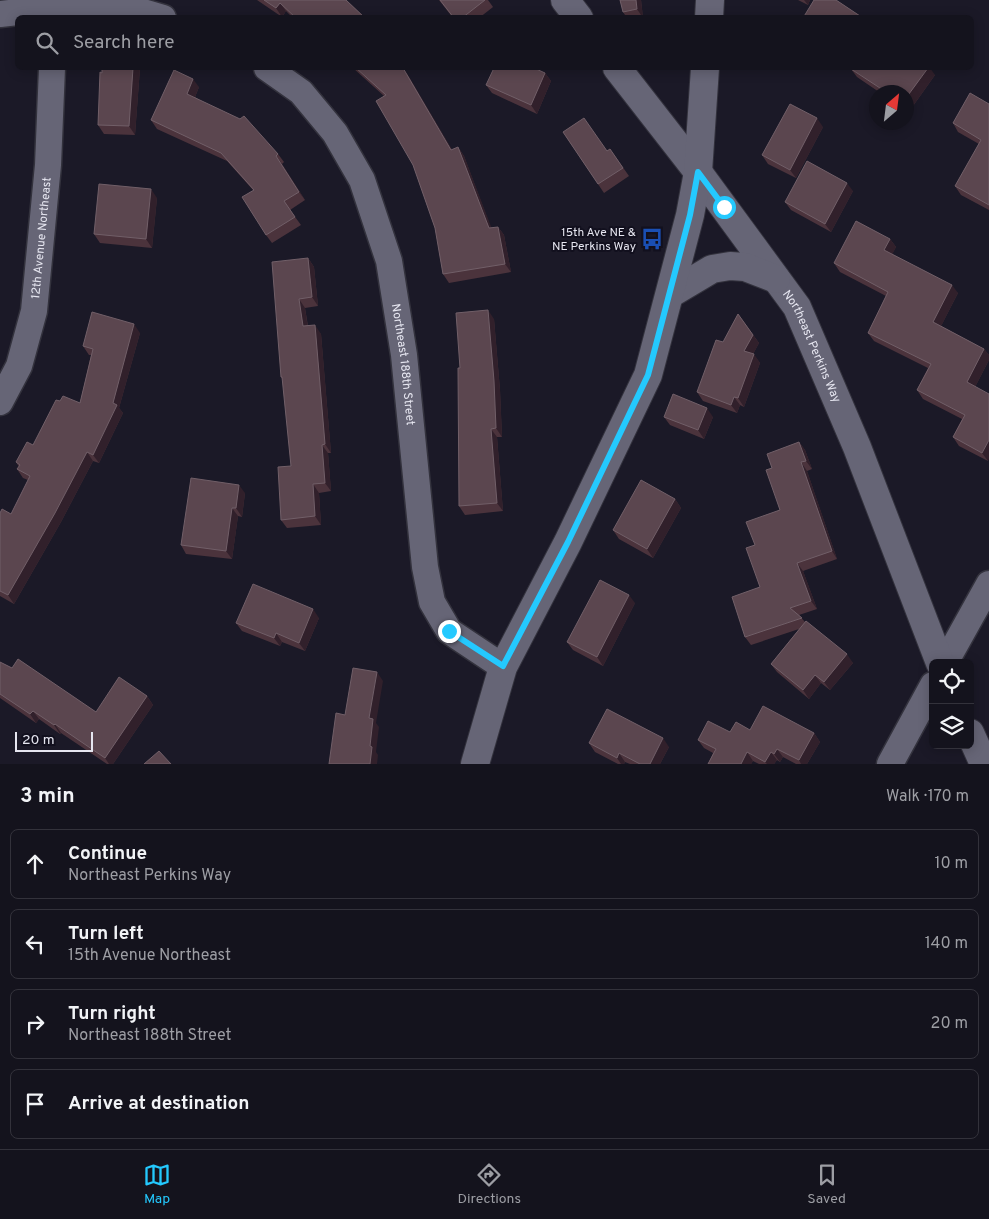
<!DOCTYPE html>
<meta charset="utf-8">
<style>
:root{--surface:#14131d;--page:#21202a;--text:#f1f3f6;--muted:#9d9ea4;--line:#33323b;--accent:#24c9fe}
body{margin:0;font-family:Overpass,sans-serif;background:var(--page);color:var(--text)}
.controls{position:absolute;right:15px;bottom:15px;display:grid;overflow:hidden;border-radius:8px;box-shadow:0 2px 12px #0003}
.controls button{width:45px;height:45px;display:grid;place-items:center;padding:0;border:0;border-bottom:1px solid var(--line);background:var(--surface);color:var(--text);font:25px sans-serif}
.compass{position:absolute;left:869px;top:85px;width:45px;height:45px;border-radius:50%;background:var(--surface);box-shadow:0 2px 12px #0003;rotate:28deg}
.scale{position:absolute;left:15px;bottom:12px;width:78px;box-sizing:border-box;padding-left:5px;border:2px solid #e6e6f0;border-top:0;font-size:14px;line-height:18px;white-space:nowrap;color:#e6e6f0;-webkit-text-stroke:4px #12101e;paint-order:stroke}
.stop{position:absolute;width:15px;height:15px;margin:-11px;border:4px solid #24c9fe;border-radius:50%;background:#fff}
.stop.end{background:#24c9fe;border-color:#fff;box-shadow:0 1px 5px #0008}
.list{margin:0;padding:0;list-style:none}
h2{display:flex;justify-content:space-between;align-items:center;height:65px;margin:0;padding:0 20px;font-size:21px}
h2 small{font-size:16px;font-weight:400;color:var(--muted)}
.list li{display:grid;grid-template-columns:32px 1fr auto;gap:15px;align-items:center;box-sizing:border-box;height:70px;margin:0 10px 10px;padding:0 10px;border:1px solid var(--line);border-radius:8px}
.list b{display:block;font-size:19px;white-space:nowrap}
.list p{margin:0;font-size:16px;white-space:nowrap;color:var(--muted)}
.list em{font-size:16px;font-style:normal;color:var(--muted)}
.icon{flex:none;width:28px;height:28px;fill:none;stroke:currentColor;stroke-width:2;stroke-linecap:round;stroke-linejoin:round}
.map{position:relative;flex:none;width:989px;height:764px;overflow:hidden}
.search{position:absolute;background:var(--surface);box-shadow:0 2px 12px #0003;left:15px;right:15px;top:15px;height:55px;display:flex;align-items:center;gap:12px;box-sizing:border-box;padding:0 18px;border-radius:8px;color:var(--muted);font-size:19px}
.sheet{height:385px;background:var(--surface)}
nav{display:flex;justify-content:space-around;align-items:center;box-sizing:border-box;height:70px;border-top:1px solid var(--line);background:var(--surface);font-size:14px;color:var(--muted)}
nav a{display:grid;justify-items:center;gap:2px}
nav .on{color:var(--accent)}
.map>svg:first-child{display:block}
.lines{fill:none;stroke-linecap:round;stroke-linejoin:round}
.street-casing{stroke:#33323d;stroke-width:29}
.secondary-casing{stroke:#33323d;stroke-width:30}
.street{stroke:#666576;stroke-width:26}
.secondary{stroke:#666576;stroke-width:28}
.wall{fill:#4b333c}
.shaded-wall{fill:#31202b}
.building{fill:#5b464f;stroke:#715f68}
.route{stroke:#24c9fe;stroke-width:6}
.labels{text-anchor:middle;stroke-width:4;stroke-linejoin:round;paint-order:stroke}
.poi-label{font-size:12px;fill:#e6e6f0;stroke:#12101e;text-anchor:end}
.street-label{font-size:12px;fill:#e6e6f0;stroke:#12101e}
</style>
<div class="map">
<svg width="989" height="764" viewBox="0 0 989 764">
<rect width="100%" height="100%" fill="#1b1927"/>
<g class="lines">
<g class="street-casing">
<g id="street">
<path d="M0,14L54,8L143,12L163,18"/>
<path id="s1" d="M267,68L301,92L335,133L362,180L389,261L404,355L425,567L432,602L449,631L503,667"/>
<path id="s2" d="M0,402L19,366L34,311L48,165L52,68"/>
<path d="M945,663L989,584"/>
<path d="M890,764L933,685"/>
</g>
</g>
<g class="secondary-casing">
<g id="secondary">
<path d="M565,0L579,18"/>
<path d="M709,18L710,0"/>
<path id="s3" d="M617,68L698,172L797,307L857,447L940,663"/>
<path d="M670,294L712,269L730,266L745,267L776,279"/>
<path d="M970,733L984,764"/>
<path d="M475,764L503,667L568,542L648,375L690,215L698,172L705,68"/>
</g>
</g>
<use href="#street" class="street"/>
<use href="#secondary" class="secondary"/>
</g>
<g class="wall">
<path d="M257,0H346L365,18H293L286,11L282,17Z"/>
<path d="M439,0H488L493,7L479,18H453Z"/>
<path d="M620,0H641L643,18H627L623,12Z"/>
<path d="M798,0H810L808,5Z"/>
<path d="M102,68H140L135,135L104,134L98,125Z"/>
<path d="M353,68H403L409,77L452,150L458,147L464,156L491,228L498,227L504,235L511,272L449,283L443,274L435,228L413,165L384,96Z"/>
<path d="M851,69L935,75L908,113L906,111V92H879L857,77Z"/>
<path d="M545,73L551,81L537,114L492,93L486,85Z"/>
<path d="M199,87L195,97L278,154L284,162L282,164L305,200L290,210L301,225L272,243L266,235L253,190L227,161L157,129L151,120Z"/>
<path d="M989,104V210L961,195L955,186L979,144L958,132L953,123Z"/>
<path d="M823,127L796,178L768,164L762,155Z"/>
<path d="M563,132L607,151L610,149L629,176L604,193Z"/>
<path d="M853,191L831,232L791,210L785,202Z"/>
<path d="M157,198L152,248L100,243L94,234Z"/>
<path d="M890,239L896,247L892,254L958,293L941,326L984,349L989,355V360L975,387L988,461L959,446L953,437L962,419L923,399L917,390L928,368L874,341L868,333L886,296L840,272L834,263Z"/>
<path d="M308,258L314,267L318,306L305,308L308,326L321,334L331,453H328L331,491L319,493L321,525L287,528L281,520L291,466L283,380L281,377Z"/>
<path d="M738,314L759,343L753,354L760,363L744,407L740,405L737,413L703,401L697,392Z"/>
<path d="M494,319L500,390L502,437H497L503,511L465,515L459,506L460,368Z"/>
<path d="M140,333L119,408L123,413L99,463L93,461L61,522L14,604L0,596V513L11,514L28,480L23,478L17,469L19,467L16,462L33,445L60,401L80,403L91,355H89L83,346Z"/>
<path d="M664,417H713L704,439L670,425Z"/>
<path d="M799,442L805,450L812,469L807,471L837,559L803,571L817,609L799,615L805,622L853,663L830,690L821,683L809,699L777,672L771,664L799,629L751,645L745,637L760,587L755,545L780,510L772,468Z"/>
<path d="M245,493L242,517L238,516L232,559L186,554L181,545Z"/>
<path d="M675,499L681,508L653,558L619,539L613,530Z"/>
<path d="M635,603L603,666L573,650L567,642Z"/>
<path d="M319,618L305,651L282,642L280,646L242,631L236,623Z"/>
<path d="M0,662L96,712L147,696L153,705L113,764H107L61,733L60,734L39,719L36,723L0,698Z"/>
<path d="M750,730L814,733L820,742L807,764H796L783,757L780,762L777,760L774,764H759L753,761L751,764H708L713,753L704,748L698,740L730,732Z"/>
<path d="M589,743L669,747L660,764H630L625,762L624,764H618L595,752Z"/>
</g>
<g class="shaded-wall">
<path d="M636,0H641L643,18L637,9Z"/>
<path d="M804,0H810L808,5Z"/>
<path d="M280,3L286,11L282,17L276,8Z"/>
<path d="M133,68H140L135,135L129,126Z"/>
<path d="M403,68L409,77L457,158L451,150Z"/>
<path d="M928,68H930L935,75L908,113L906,110V98Z"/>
<path d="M545,73L551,81L537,114L531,105Z"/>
<path d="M193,79L199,87L193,102L187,94Z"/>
<path d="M817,118L823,127L796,178L790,170Z"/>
<path d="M458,147L464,156L495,237L489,228Z"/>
<path d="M276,156L282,164L305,200L299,192Z"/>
<path d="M847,183L853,191L831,232L825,224Z"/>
<path d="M151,189L157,198L152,248L146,239Z"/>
<path d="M498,227L504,235L511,272L505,264Z"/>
<path d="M890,239L896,247L890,259L884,250Z"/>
<path d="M308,258L314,267L318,306L312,297Z"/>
<path d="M952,285L958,293L939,330L933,322Z"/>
<path d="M299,299L305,308L309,335L303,326Z"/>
<path d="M488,310L494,319L500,390L502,437L496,428Z"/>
<path d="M134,324L140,333L119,408L123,413L99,463L93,455L113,403Z"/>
<path d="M315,325L321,334L331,453L325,444Z"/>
<path d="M753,335L759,343L750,360L744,351Z"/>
<path d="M984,349L989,355V360L973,391L967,382Z"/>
<path d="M754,354L760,363L744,407L738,398Z"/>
<path d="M734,397L740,405L737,413L731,405Z"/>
<path d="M707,408L713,417L704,439L698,430Z"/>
<path d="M491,429L497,437L503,511L497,503Z"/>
<path d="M989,440V459L988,461L982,453Z"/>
<path d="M799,442L805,450L812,469L806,461Z"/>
<path d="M322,445L328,453L331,491L325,483Z"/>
<path d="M87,452L93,461L61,522L14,604L8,595Z"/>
<path d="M801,462L807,471L837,559L832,551Z"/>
<path d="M313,484L319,493L321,525L315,516Z"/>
<path d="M239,485L245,493L242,517L236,508Z"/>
<path d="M675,499L681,508L653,558L647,549Z"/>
<path d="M232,508L238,516L232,559L226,551Z"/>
<path d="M797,563L803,571L817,609L811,601Z"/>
<path d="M629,595L635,603L603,666L597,657Z"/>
<path d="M313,609L319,618L305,651L299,643Z"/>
<path d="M276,633L282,642L280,646L274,638Z"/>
<path d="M847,654L853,663L830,690L824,682Z"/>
<path d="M377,672L383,681L376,723L379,727L376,752L378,755L377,764H370L369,718Z"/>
<path d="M815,675L821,683L809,699L803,690Z"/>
<path d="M147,696L153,705L113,764H109L105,758Z"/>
<path d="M33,711L39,719L36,723L30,714Z"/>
<path d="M55,724L61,733L60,734L54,725Z"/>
<path d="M814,733L820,742L807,764H801L799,760Z"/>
<path d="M663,738L669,747L660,764H650Z"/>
<path d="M777,749L783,757L780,762L774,754Z"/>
<path d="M747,752L753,761L751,764H741Z"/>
<path d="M771,752L777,760L774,764H767L765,762Z"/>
<path d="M619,753L625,762L624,764H621L617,758Z"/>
</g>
<g class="building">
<path d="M264,0H346L365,18H296L280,3L276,8Z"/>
<path d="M440,0H485L462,18H454Z"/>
<path d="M620,0H636L637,9L623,12Z"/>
<path d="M814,0H836L860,16L859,18H803Z"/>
<path d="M102,68H133L129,126L98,125L100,72L102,73Z"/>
<path d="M356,68H403L451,150L458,147L489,228L498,227L505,264L443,274L435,228L413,165L376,101L386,95Z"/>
<path d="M494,68H534L545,73L531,105L486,85Z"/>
<path d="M852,68H928L906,98V92H886L851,69Z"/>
<path d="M174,70L193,79L187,94L240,119L244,116L278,154L276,156L299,192L284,201L295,217L266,235L242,197L254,190L221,153L151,120Z"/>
<path d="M970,93L989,104V205L955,186L981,140L953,123Z"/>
<path d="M790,104L817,118L790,170L762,155Z"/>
<path d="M584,118L607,151L610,149L623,168L598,184L563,132Z"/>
<path d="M807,161L847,183L825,224L785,202Z"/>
<path d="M99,184L151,189L146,239L94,234Z"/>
<path d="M856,221L890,239L884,250L952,285L933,322L984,349L967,382L989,394V440L982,453L953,437L965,415L917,390L931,364L868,333L888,292L834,263Z"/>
<path d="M308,258L312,297L299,299L303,326L315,325L325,444L322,445L325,483L313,484L315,516L281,520L278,467L291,466L282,377H281L272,262Z"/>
<path d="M488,310L494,381L496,428L491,429L497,503L459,506L458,368H460L456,313Z"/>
<path d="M92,312L134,324L113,403L117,405L93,455L87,452L55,513L8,595L0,591V513L2,509L11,514L30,476L17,469L20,465L16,462L27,442L33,445L56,400L60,401L63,396L80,403L93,349L83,346Z"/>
<path d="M738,314L753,335L744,351L754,354L738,398L734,397L731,405L697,392L716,340L723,342Z"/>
<path d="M673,394L707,408L698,430L664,417Z"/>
<path d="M799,442L806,461L801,462L832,551L797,563L811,601L790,608L802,618L745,637L732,597L760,587L746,548L755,545L746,522L780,510L766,470L772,468L767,454Z"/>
<path d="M191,478L239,485L236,508H232L226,551L181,545Z"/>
<path d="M641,480L675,499L647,549L613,530Z"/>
<path d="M600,580L629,595L597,657L567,642Z"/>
<path d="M253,584L313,609L299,643L276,633L274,638L236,623Z"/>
<path d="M806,621L847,654L824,682L815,675L803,690L771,664Z"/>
<path d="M18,659L96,712L119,677L147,696L105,758L55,724L54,725L33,711L30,714L0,694V662L12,668Z"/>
<path d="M353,668L377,672L369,718L373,719L370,746L372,747L370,764H329L336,713L345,715Z"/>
<path d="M763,706L814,733L799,760L777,749L774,754L771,752L765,762L747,752L741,764H708L716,749L698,740L708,721L730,732L736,722L750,730Z"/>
<path d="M607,709L663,738L650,764H640L619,753L617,758L589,743Z"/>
<path d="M159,751L171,764H144Z"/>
</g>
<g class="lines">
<path class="route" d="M449,631L503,666L568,542L648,375L690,215L698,172L724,207"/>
</g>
<defs>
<g id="bus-bare" transform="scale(1.725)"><path d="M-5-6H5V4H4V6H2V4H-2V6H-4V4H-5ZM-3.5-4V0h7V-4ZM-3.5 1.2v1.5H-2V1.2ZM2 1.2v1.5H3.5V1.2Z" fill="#1a4fb4" stroke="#12101e" stroke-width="2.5" paint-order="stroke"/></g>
</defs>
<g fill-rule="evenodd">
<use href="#bus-bare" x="652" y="239"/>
</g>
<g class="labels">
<g class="poi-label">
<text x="636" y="236">15th Ave NE &amp;<tspan x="636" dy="14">NE Perkins Way</tspan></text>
</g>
<g class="street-label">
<text dy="4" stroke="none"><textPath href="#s2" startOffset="171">12th Avenue Northeast</textPath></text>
<text dy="4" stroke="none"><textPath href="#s3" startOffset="341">Northeast Perkins Way</textPath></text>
<text dy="4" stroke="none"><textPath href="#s1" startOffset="339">Northeast 188th Street</textPath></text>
</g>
</g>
</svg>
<div class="controls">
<button><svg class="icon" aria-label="locate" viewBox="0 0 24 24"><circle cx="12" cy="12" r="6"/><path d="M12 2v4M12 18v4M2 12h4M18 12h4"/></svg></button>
<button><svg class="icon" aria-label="layers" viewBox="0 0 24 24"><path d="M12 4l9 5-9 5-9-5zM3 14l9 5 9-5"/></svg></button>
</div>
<svg class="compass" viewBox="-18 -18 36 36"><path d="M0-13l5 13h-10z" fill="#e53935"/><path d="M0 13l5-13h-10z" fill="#9d9ea4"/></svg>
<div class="scale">20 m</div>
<div class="stop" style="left:724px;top:207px"></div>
<div class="stop end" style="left:449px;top:631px"></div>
<div class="search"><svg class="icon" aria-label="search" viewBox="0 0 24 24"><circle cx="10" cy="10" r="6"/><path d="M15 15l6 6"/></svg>Search here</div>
</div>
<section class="sheet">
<h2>3 min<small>Walk · 170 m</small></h2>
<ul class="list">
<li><svg class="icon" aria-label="ahead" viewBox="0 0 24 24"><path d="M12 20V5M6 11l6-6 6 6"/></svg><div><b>Continue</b><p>Northeast Perkins Way</p></div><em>10 m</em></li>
<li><svg class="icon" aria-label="left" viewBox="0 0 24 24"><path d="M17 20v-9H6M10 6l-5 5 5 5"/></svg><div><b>Turn left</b><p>15th Avenue Northeast</p></div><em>140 m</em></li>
<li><svg class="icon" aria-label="right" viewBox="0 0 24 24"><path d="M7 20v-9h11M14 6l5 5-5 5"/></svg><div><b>Turn right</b><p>Northeast 188th Street</p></div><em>20 m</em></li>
<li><svg class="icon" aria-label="arrive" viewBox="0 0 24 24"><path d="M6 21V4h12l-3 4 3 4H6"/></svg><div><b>Arrive at destination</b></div></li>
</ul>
</section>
<nav>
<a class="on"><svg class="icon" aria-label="map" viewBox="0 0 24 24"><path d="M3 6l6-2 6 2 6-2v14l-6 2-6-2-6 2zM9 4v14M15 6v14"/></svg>Map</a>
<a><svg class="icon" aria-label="directions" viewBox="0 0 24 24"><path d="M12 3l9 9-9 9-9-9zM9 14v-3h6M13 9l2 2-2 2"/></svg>Directions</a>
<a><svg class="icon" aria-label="saved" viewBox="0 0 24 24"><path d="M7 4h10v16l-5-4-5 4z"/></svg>Saved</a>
</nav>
